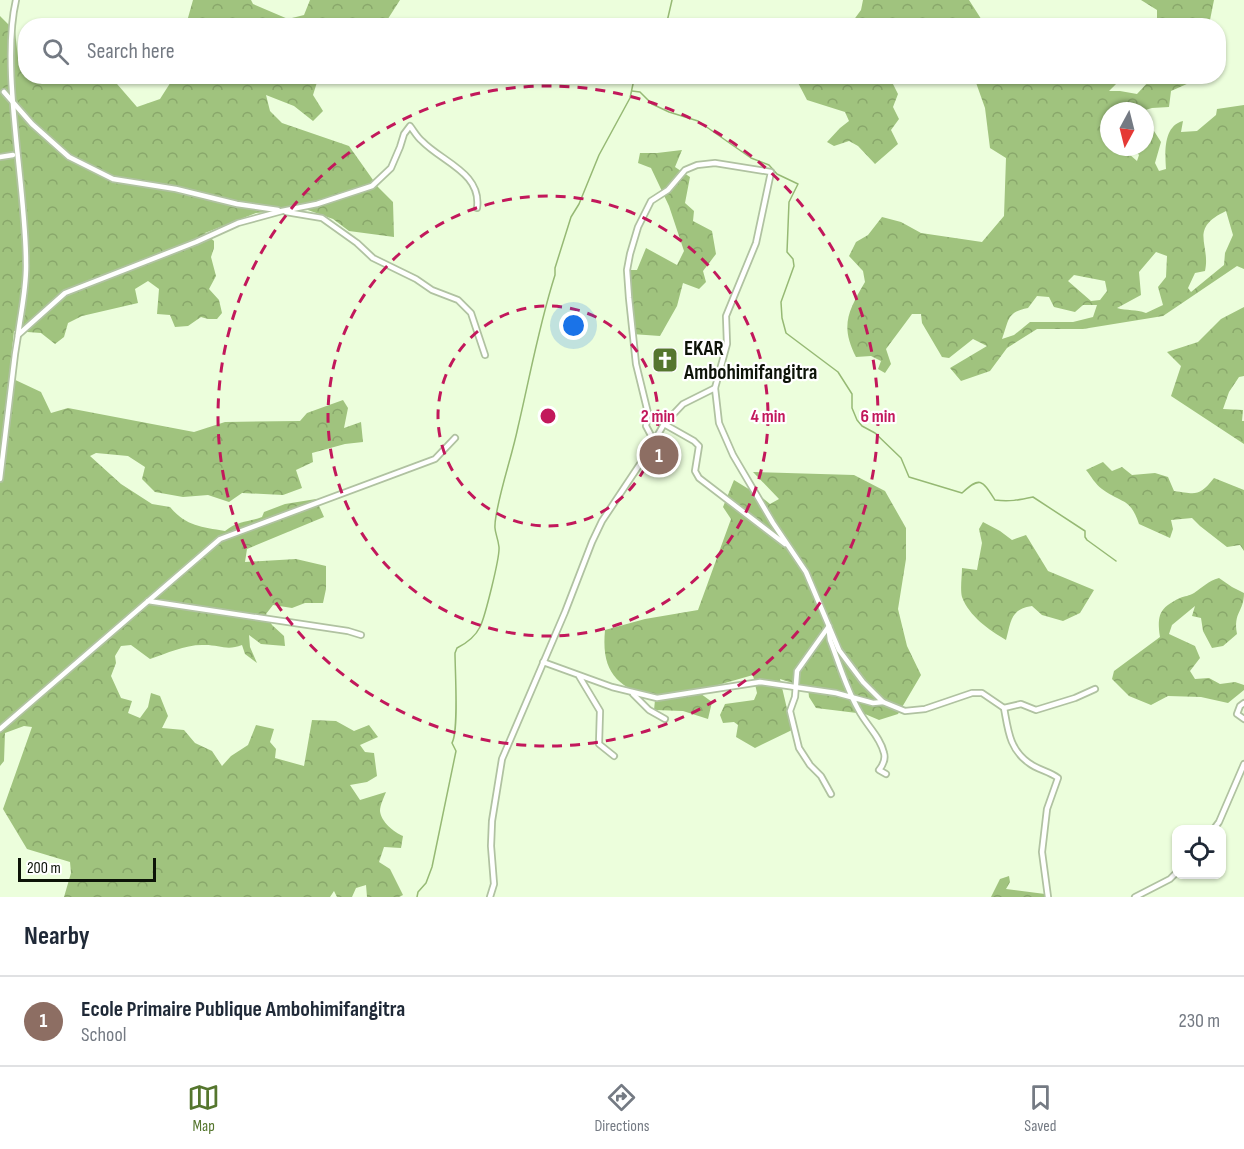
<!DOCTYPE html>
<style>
:root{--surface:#fff;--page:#f2f2f3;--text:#1f2937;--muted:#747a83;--line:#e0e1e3;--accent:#55762e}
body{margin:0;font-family:"Sofia Sans Condensed",sans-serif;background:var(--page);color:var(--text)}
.controls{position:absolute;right:18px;bottom:18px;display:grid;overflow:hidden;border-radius:12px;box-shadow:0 2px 4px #0004}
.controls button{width:54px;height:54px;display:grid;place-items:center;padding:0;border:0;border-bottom:2px solid var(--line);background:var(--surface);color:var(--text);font:30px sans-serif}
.compass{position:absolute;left:1100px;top:102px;width:54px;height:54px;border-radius:50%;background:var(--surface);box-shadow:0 2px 4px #0004;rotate:187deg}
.scale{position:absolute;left:18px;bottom:15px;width:138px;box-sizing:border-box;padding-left:6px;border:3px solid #0d1308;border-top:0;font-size:16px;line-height:21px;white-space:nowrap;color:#0d1308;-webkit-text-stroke:4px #fff;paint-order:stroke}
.you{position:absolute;left:574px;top:326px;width:21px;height:21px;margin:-15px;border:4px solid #fff;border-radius:50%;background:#1a73e8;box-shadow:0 0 0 9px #1a73e833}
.badge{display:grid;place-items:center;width:39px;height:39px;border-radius:50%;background:var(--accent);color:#fff;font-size:20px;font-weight:700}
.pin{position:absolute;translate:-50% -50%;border:3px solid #fff;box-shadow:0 2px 6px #0006}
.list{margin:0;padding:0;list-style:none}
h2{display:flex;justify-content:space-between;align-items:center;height:78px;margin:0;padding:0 24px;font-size:26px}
h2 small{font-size:20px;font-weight:400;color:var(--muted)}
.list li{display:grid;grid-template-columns:39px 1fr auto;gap:18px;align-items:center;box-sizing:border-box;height:90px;padding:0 24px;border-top:2px solid var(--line)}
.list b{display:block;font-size:22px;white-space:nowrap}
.list p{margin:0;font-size:20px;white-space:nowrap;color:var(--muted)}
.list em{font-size:20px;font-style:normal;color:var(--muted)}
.icon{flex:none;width:33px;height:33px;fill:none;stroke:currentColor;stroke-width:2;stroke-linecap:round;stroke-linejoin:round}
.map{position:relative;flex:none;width:1244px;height:897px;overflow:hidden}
.search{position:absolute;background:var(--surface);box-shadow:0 2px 4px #0004;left:18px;right:18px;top:18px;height:66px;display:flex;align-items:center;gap:15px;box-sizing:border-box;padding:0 21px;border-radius:24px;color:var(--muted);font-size:22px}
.sheet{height:168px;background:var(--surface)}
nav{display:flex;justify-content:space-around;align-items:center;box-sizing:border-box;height:84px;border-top:2px solid var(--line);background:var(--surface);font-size:16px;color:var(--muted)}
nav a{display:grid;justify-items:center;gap:3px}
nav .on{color:var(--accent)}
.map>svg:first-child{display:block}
.forest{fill:url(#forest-crowns);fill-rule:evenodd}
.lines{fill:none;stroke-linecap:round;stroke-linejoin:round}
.stream{stroke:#96b974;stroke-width:1.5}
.minor-casing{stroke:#b0c2a1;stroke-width:8}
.minor{stroke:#fff;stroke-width:4.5}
.ring{fill:none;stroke:#c2185b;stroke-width:3;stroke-dasharray:10 8}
.labels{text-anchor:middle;stroke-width:4.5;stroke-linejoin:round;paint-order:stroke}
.poi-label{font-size:21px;font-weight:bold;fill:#0d1308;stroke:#fff;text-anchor:start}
.centre{fill:#c2185b;stroke:#fff;stroke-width:3}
.ring-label{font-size:18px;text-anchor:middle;font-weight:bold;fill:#c2185b;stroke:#fff;stroke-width:4.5;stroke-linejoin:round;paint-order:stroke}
</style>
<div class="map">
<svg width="1244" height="897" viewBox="0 0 1244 897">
<defs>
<pattern id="forest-crowns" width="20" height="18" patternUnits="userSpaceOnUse" patternTransform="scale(1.5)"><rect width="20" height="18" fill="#a0c37e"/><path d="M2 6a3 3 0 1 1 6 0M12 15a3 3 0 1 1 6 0" fill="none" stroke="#89a76b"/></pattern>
</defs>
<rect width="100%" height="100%" fill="#ecfedc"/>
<g class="forest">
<path d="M193,0H251L253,4L288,19L304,15L310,0H400L384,25H186Z"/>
<path d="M863,0H969L985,25H850L861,10Z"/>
<path d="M1141,0H1214L1209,25L1157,26V10Z"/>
<path d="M0,16L15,31L18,58L25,70L26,76L111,77L137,107L160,99L174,77H277L284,84L290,77H316L318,79L313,95L323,111L313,121L294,106L266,95L270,111L282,123L349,146L378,187L393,202L394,237L349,231L333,219L305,209L256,213L205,233L214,241V248L211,257L216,276L209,289L219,300L222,313L217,319H208L201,317L188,326L175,327L170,315L157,314L159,289L148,281L135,289L138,303L82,316L68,323L64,337L55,344L41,333L14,331L9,377L41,392L51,413L68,408L194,432L225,422L300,421L307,413L343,400L348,408L344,428L361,422L363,442L345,444L312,453L313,462L296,470L302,488L283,495L242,493L229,502L208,495L183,497L155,492L142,479L145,467L128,456L96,453L90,456L121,484L152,504L170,507C186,526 201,527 225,531C239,520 246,523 262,517L264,512L285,504L316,499L324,517L247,549L245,562L296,559L326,566V589L323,603H305L292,608L273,605L266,614L272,625L284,636L285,646L261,644L249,635L250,647L257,663L245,654L242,645C227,651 220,645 205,645C186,644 168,653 150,659L131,645L121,646L115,656L116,663L111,676L121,698L132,701L128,713L140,718L148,707L151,693L160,696L168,716L162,728L184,730L195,743L212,751L222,766L231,756L248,745L256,725L274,729L270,742L276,749L275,758L304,766L312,720L336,721L354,731L369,725L378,737L360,745L365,752L374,753L377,776L367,782L350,785L360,800L386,792C384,797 380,805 380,811C381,822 394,832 403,836L401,848L384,847L379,862L390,869L403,895L399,897H367L366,885L356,888L352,897H337L334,891L330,897H64L71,873L70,862L27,849L3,809L32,727L24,726L5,733L4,761L0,766Z"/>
<path d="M795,77H893L891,80L898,94L893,107L899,119L891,130L898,144L875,164L858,146L849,141L834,146L827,142L840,128L849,121L845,112L807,100Z"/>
<path d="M974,77H1123L1109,91H1120L1137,94L1150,80L1151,77H1197L1189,83L1171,91L1169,107L1152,108L1142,111H1109V120L1101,123L1109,132V147H1121L1137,161L1139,155L1133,147H1145V128L1154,131L1161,142L1155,163L1159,171L1166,169C1165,153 1163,126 1183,121L1181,132L1197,131L1216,115L1217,109L1244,105V269L1237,266L1163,316L1083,329H1037L1007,348L990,371L961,381L950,368L987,346L973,339L949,358L942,357L922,323L921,314H912L886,349L891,364L885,373L878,369L881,361L871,356L856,357C840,326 848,311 865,282L863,271L849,256L856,242L868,235L882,217L901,222L921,233L982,242L1004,216L1006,158L990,148L985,108ZM1226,211L1233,235L1225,253L1224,265L1191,292L1188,288L1195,273L1205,271C1211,244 1188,229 1226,211ZM1156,252L1167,256L1166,277L1158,287L1163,305L1146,313C1136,309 1127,311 1117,308L1141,295L1139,272ZM1074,275L1105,281L1107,291L1100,300L1091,301L1068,281ZM1037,296L1049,297L1054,307L1075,312L1083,305H1097L1093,317L1073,322H1030L1014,335L1002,339C1009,321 1006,312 1028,308Z"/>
<path d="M682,150L675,167L690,177L685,203L694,211L693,221L712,231L716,254L703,271L706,282L699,289L683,283L677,306L660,336L632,334L627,270H637L646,248L677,265L684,251L669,206L651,168L638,163L640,153H657Z"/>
<path d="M1244,307V376L1239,377L1229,392L1223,409L1243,410L1242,421H1244V444L1171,396L1181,366L1167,352L1198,342L1221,319Z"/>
<path d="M1103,462L1112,471L1122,467L1132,475L1155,473L1168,477L1174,491C1196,494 1199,497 1214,478L1244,490V551L1240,545L1227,547L1200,526L1192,518L1171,520L1173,529L1170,538L1139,524C1130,497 1122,504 1102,489C1095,484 1091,476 1086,470Z"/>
<path d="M753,472L854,475L885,491L906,528V559L898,609L907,646L921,675L898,714L879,720L865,714L816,708L809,697L808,688L780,679L792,730L755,748L736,737L738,725L734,722L723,723L720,715L725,704L754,700L757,693L753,675L697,691L712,702L708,719L683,711L654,710L655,700C617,686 601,673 605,630L645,619L698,610L731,519L723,507L734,480L760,496L770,504L779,499Z"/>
<path d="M983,522L1000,531L1012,540L1026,535L1048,571L1094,590L1080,613L1063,621L1042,615L1032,606C1010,609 1011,622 1006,640C989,630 969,616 962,597C960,589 962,576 962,568L977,570L982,543L979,529Z"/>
<path d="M1219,578L1232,587L1244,593C1244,612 1233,612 1237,634L1223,646L1212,648L1203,631L1201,618L1192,616L1195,606L1172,625L1169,634L1195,646L1200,658L1190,671L1195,679L1209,678L1220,684L1235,682L1244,685V690L1228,703L1201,697L1168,696L1151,705L1129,696L1112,679L1114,671L1160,637C1157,615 1159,608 1180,598C1185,596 1189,596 1194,593C1203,587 1208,581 1219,578Z"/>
<path d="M1009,876L1010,882L1006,889L1045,894L1046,897H991L1000,879Z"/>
</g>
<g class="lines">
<g class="stream">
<path d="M666,26L672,0"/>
<path d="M632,91L640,92L652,104L669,112L698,121L751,158L769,165L777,174L798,184L789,202L787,252L793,259L794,266L781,302L782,318L786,333L838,372L852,394V408L857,420L862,426L875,433L901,458L909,477L962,493C980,476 982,480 995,500C1009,502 1019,500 1033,497L1085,531V537L1087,540L1116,561"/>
<path d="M417,897L418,892L426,883L432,867L456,751L452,743C459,731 455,671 455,653L457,648C467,643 475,637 480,627C485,617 500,557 499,547C497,532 493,533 496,516C501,486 512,456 518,427C530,376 539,325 555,275V268L571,217L579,204L599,155L630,98L633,84L639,76"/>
</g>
<g class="minor-casing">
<g id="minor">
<path d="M16,0C0,69 26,186 26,262C27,286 21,311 18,335"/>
<path d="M4,92L32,124L69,157L113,179L176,189L237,204L278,210"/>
<path d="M0,157L13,155"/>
<path d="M286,212L322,218L357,243L373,258L416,279L432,290L458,300L471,313L485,355"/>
<path d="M664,424L694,441L699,446L695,471L699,478L785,544"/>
<path d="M654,441L646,426L648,413L636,364L629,298L627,270L630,254L638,227L651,201L668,190L685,170L697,165L715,163L771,172L756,243L726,316L727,344L715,388"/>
<path d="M0,479L15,354L18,335L65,293L196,242L238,223L282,211L317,204L372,186L391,168L400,147L404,134L410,126C414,131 417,137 422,141C442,162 482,173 477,208"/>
<path d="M148,601L348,631L361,635"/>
<path d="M829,626L797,671L795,697L790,711L799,748L810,765L821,776L831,794"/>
<path d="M829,632L830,640C839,663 846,688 858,709C866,725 880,736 884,753C886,760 883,765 879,770L886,774"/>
<path d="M543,662L612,687L657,698L760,682L836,693L873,703L883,702"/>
<path d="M579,676L600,711L599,744L614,756"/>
<path d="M633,694L649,710L665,719"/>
<path d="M1244,703L1240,706L1237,714L1244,719"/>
<path d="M1004,708L1021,704L1036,710L1075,698L1095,689"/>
<path d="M0,729L220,539L435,459L455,438"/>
<path d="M1213,830L1219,822L1244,764"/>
<path d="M490,897L494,884L491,846L492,821L502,759L565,612L592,542L602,521L648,452L664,424L683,404L715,388L719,423L733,455L773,523L806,572L839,650L863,682L883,702L905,711L925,709L972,693H982L1004,708C1008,729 1009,749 1029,763C1038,770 1049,771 1058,778L1047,809L1042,852L1048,897"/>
<path d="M1135,897L1170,879L1176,873"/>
</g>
</g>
<use href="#minor" class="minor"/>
</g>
<g class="ring">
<circle cx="548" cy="416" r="110"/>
<circle cx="548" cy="416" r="220"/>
<circle cx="548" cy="416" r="330"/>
</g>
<defs>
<g id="church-square" transform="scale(1.35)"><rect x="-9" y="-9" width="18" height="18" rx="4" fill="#55762e" stroke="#fff"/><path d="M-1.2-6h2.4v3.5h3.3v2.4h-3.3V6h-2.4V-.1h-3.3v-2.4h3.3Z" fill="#fff"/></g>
</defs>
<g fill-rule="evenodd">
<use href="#church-square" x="665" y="360"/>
</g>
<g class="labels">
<g class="poi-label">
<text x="684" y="355">EKAR<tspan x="684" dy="24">Ambohimifangitra</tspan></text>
</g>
</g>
<circle cx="548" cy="416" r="9" class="centre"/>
<g class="ring-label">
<text x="658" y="422">2 min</text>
<text x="768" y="422">4 min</text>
<text x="878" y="422">6 min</text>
</g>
</svg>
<div class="controls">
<button><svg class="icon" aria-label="locate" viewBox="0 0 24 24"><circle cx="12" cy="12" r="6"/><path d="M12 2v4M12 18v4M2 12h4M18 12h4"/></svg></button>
</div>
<svg class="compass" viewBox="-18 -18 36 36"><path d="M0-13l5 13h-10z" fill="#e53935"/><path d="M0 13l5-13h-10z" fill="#747a83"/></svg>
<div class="scale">200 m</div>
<div class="you"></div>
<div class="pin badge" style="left:659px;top:455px;background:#8d6e63">1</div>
<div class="search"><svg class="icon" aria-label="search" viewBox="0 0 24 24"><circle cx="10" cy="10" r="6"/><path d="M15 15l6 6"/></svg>Search here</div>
</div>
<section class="sheet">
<h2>Nearby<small></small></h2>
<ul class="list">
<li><span class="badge" style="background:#8d6e63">1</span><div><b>Ecole Primaire Publique Ambohimifangitra</b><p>School</p></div><em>230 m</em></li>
</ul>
</section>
<nav>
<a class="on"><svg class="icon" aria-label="map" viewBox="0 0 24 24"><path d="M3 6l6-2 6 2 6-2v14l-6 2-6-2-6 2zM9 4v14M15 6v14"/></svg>Map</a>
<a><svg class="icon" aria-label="directions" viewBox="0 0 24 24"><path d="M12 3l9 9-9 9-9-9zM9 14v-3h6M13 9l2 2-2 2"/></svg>Directions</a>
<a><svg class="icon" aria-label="saved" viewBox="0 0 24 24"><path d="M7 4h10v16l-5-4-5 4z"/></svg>Saved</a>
</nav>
